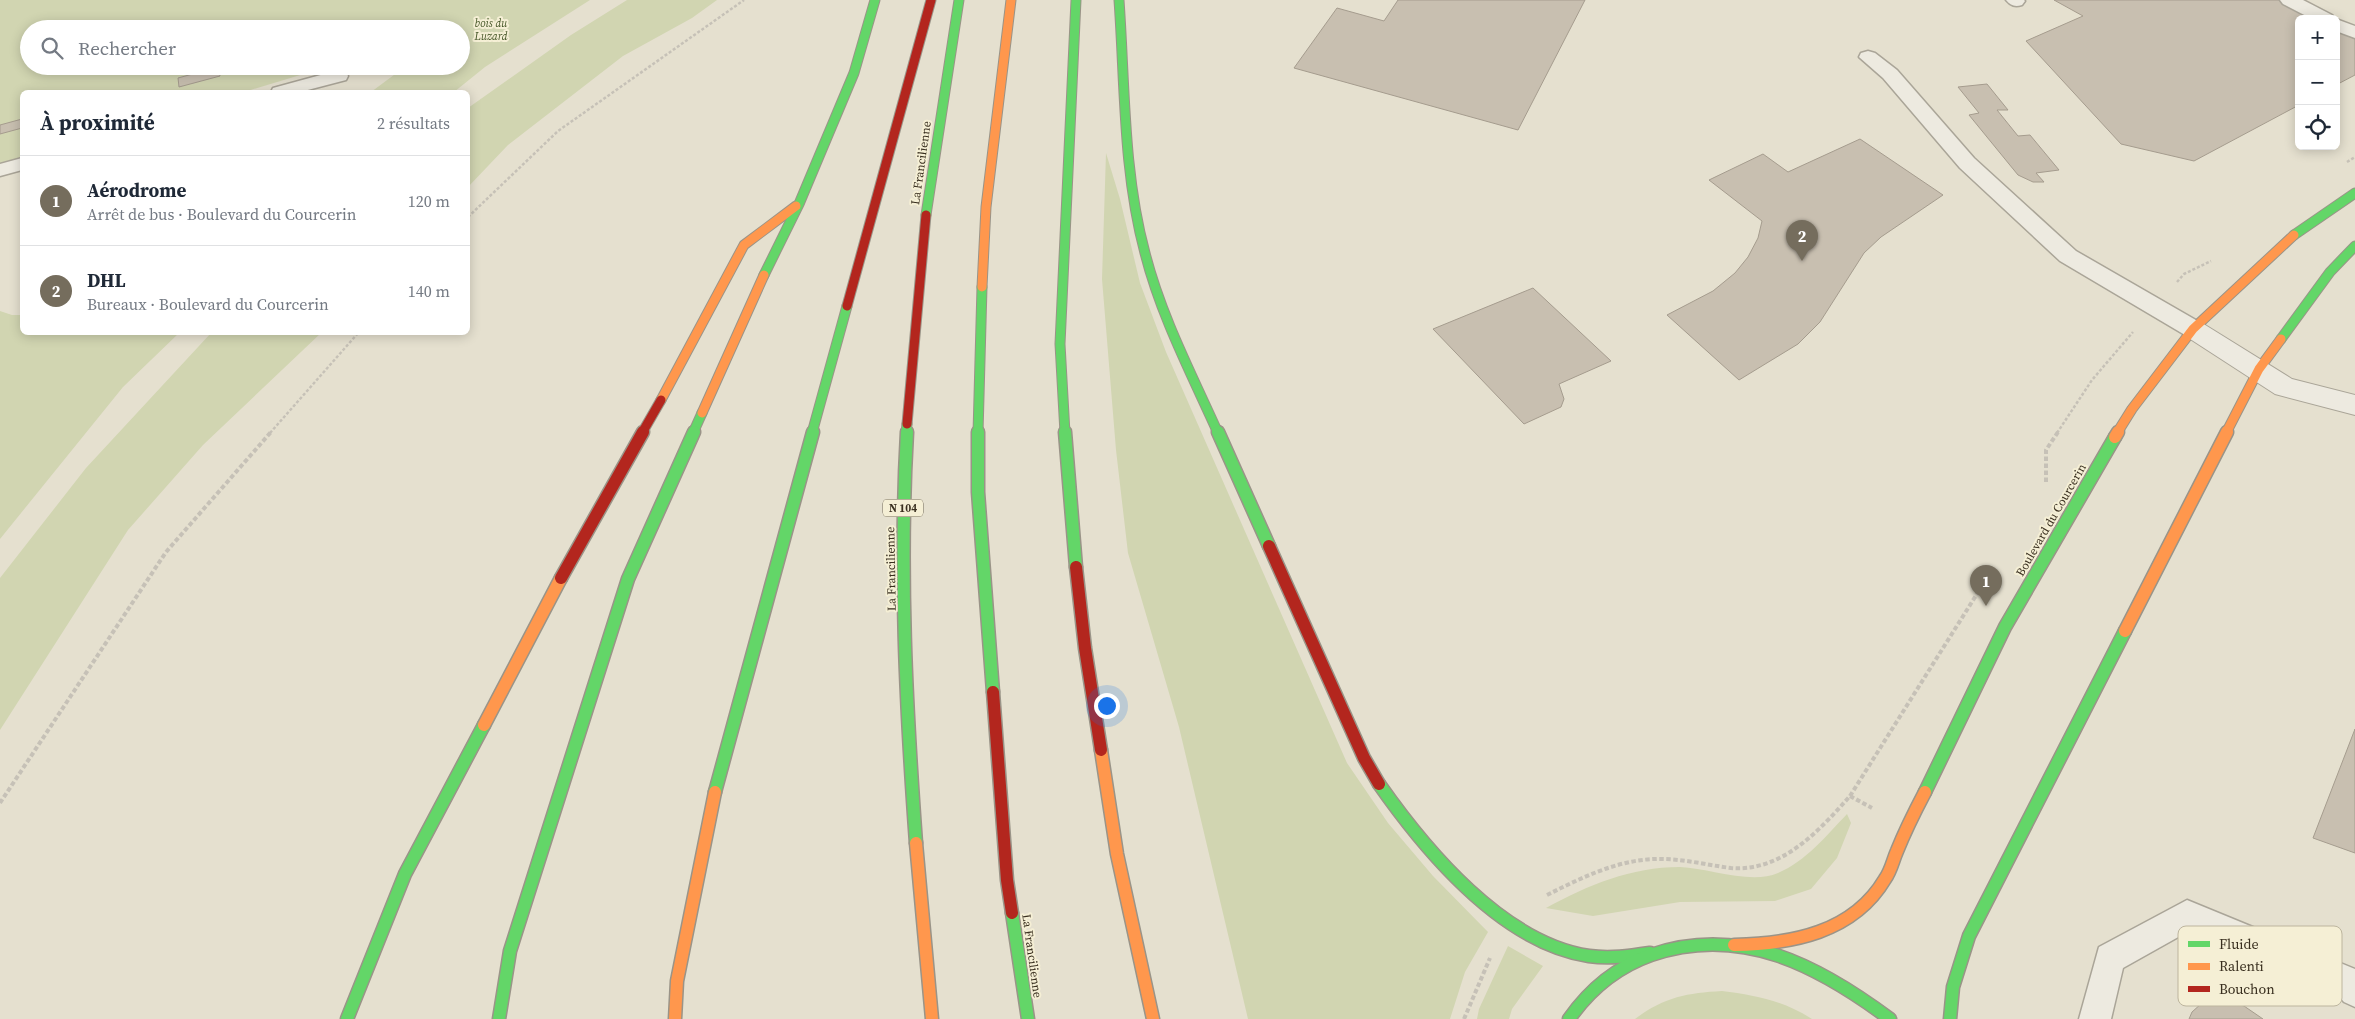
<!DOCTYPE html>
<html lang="fr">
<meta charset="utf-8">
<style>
:root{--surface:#fff;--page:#f6f6f7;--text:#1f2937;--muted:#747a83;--line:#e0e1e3;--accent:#756d5d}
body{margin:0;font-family:"Source Serif 4",serif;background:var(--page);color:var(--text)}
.controls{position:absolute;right:15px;top:15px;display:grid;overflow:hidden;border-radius:8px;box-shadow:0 2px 12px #0003}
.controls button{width:45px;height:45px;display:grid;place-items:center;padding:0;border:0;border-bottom:1px solid var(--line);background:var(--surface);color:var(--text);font:25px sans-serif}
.you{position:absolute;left:1106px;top:705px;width:18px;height:18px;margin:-12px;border:4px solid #fff;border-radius:50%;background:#1a73e8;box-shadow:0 0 0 8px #1a73e833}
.badge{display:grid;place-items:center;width:32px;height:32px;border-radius:50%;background:var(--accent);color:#fff;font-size:16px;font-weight:700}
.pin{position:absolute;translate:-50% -41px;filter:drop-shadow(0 1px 2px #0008)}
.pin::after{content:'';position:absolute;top:26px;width:18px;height:15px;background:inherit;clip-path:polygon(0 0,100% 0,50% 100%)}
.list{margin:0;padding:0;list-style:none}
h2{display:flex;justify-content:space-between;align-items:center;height:65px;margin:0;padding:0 20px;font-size:21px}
h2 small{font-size:16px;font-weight:400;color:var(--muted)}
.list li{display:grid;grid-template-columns:32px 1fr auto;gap:15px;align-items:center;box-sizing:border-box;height:90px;padding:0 20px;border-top:1px solid var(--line)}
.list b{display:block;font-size:19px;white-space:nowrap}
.list p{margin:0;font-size:16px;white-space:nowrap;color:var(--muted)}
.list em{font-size:16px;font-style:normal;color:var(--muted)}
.icon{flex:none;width:28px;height:28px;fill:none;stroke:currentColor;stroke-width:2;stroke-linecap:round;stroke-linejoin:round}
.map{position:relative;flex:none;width:2355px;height:1019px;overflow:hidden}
.search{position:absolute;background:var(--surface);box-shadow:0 2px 12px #0003;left:20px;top:20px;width:450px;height:55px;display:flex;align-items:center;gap:12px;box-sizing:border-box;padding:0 18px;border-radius:28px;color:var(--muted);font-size:19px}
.panel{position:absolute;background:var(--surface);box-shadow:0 2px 12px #0003;left:20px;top:90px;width:450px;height:245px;border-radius:8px}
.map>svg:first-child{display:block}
.green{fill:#d1d5b1}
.building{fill:#c8bfb0;stroke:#a59c8e}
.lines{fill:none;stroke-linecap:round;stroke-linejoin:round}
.lane-casing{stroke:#aaa598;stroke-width:3}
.street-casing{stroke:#aaa598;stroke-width:2}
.fast-far1-casing{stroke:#9a9488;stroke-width:11}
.fast-casing{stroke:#9a9488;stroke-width:15}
.slow-far1-casing{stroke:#9a9488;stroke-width:11}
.slow-casing{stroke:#9a9488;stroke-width:15}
.jam-far1-casing{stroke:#9a9488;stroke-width:11}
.jam-casing{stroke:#9a9488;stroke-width:15}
.path-far1{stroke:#c6c1b7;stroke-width:2.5;stroke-dasharray:3 2;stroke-linecap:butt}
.path{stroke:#c6c1b7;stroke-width:4;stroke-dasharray:4.5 2.5;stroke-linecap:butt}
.lane{fill:#edeae0;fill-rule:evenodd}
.street{fill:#edeae0;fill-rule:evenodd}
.fast-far1{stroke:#63d668;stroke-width:9}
.fast{stroke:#63d668;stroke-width:12}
.slow-far1{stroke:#ff974d;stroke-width:9}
.slow{stroke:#ff974d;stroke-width:12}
.jam-far1{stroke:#b3261e;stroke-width:9}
.jam{stroke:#b3261e;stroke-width:12}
.labels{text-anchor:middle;stroke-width:4;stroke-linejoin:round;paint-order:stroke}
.far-park-label{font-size:11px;font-style:italic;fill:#445526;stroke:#f5efd5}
.shield{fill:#f5efd5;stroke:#716956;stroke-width:1}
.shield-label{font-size:11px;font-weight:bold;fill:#392f1f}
.street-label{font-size:12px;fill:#392f1f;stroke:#f5efd5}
.key{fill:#f5efd5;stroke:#bdb59e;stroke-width:1}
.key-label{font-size:14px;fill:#392f1f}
</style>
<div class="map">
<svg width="2355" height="1019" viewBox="0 0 2355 1019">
<rect width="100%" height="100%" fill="#e5e0cf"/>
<g class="green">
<path d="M0,0H590L485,67L454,92H371L406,66H461V29H29V66H330L244,92H22V159L0,164Z"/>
<path d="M627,0H717L692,18L623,56L508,145L468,187V108L571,35Z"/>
<path d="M1106,153L1120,199L1140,283L1166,352L1347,763L1388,823L1433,876L1488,932L1465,972L1450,1019H1248L1179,727L1128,553L1116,450L1102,279Z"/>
<path d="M0,311L12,315H22V332L179,333L123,387L0,539Z"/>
<path d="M211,333H321L203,445L128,530L0,730V578L86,468Z"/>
<path d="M1847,814L1851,823L1837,858L1811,889L1775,901L1680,902L1593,916L1546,908C1588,885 1631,867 1680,867C1709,868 1751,885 1778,873C1806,861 1826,836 1847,814Z"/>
<path d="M1508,946L1543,966L1512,1009L1509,1019H1477L1479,1009Z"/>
<path d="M1722,991C1755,995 1784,1001 1812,1019H1635C1664,997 1687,993 1722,991Z"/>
</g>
<g class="building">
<path d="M1398,0H1585L1518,130L1294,68L1337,8L1384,21Z"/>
<path d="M2054,0H2279L2316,19H2299V105L2194,161L2121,144L2026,41L2083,16Z"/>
<path d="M388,22L390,29H361Z"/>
<path d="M2336,29L2355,39V75L2336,85Z"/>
<path d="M218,67L220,76L179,87L178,78Z"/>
<path d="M1987,84L2008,110H1997L2018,136L2030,135L2059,170L2036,173L2044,182H2033L2018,175L1969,115L1979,113L1958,87Z"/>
<path d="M22,119V128L0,134V125Z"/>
<path d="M1860,139L1943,195L1881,237L1864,253L1820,322L1798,344L1739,380L1667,315L1713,291L1735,273L1748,257L1758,238L1762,221L1709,180L1763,154L1788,172Z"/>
<path d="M1533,288L1611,361L1559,384L1564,399L1561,407L1524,424L1433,329Z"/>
<path d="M2355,729V853L2313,838Z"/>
<path d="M2230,1002L2244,1006L2263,1019H2189L2192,1012L2202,1003Z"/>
</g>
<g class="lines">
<g class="lane-casing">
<g id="lane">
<path d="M2006,0H2024L2025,1L2022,5C2015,7 2011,6 2006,0Z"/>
<path d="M2280,0H2303L2332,15L2335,19H2312L2283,4Z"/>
<path d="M2335,19H2336L2355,26V38L2336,31Z"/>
<path d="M1868,51L1875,53L1897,70L1974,158L2076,251L2201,323L2204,329L2201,335L2193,337L2185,335L2060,261L1960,168L1883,78L1859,57L1861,53Z"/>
<path d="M339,70L346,72L348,76L346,80L300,92H271L273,88Z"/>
<path d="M22,158V170L0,176V164Z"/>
<path d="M2187,900L2355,969V1007L2344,1002L2336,993L2189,931L2123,968L2111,1019H2079L2099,947Z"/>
</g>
</g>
<g class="street-casing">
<path id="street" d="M2193,320L2202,323L2292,379L2355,395V415L2275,394L2184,335L2181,329L2184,323Z"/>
</g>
<g class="fast-far1-casing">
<g id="fast-far1">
<path d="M1119,0C1125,84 1123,172 1145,253C1161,316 1192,375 1218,433"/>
<path d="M926,215L959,0"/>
<path d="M2294,235L2355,193"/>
<path d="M764,275L799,204L854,73L875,0"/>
<path d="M2281,339L2330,272L2355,246"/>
<path d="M693,433L702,413"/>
<path d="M812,433L847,306"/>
<path d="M906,433L907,424"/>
<path d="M978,433L982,287"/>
<path d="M1065,433L1060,344L1076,0"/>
</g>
</g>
<g class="fast-casing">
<g id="fast">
<path d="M907,432C899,569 906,706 916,843"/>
<path d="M978,432V492L993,692"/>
<path d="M1065,432L1076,567"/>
<path d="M1218,432L1269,546"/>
<path d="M1379,784C1426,851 1503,943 1589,956C1610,959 1630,956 1650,953"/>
<path d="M715,792L813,432"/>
<path d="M1925,792L2005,627L2115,437"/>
<path d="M1012,913L1028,1019"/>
<path d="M347,1019L405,874L484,725"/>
<path d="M499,1019L510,951L628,579L694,432"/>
<path d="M1569,1019C1590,989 1617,967 1651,955C1741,924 1819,966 1890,1019"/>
<path d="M1950,1019L1953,987L1969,936L2125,631"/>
</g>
</g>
<g class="slow-far1-casing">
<g id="slow-far1">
<path d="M982,287L986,207L1011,0"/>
<path d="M661,400L744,245L796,206"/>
<path d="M702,413L764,275"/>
<path d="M2117,433L2132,409L2193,329L2294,235"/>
<path d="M2226,433L2259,369L2281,339"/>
</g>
</g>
<g class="slow-casing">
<g id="slow">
<path d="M2115,437L2118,432"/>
<path d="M2125,631L2227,432"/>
<path d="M484,725L561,578"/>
<path d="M1101,750L1117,854L1153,1019"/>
<path d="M916,843L932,1019"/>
<path d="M1734,945C1791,944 1853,933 1885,879C1891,871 1893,860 1897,851C1905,831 1915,811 1925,792"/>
<path d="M675,1019L677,981L715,792"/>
</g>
</g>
<g class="jam-far1-casing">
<g id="jam-far1">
<path d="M847,306L931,0"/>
<path d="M907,424L926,215"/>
<path d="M642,433L661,400"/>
</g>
</g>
<g class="jam-casing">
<g id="jam">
<path d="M1269,546L1364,758L1379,784"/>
<path d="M1076,567L1085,648L1101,750"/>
<path d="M561,578L643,432"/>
<path d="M993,692L1007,880L1012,913"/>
</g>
</g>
<g class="path-far1">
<path d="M2347,162L2355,157"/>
<path d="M468,217L558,131L744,0"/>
<path d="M2177,282L2184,274L2211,261"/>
<path d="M270,433L359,332"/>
<path d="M2057,433L2092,380L2133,332"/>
</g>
<g class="path">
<path d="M2046,482V450L2058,432"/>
<path d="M1850,796L1987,578"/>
<path d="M0,803L166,552L271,432"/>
<path d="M1547,895C1581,878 1617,860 1655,859C1681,858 1706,865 1731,868C1782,872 1819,831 1850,796L1872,808"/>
<path d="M1464,1019L1490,958"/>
</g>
<use href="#lane" class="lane"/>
<use href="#street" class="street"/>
<use href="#fast-far1" class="fast-far1"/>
<use href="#fast" class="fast"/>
<use href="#slow-far1" class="slow-far1"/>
<use href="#slow" class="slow"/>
<use href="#jam-far1" class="jam-far1"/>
<use href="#jam" class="jam"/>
</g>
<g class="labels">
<g class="far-park-label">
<text x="491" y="27">bois du<tspan x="491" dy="13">Luzard</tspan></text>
</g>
<rect class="shield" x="883" y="499.5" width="40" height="17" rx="4"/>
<g class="shield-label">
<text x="903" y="512">N 104</text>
</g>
<g class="street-label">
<text transform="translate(921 163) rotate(-82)" y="4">La Francilienne</text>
<text transform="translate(2051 520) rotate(-60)" y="4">Boulevard du Courcerin</text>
<text transform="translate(891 569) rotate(-91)" y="4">La Francilienne</text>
<text transform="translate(1032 956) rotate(82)" y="4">La Francilienne</text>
</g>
</g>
<rect x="2178" y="926" width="164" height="80" rx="8" class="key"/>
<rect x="2188" y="941" width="22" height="6" fill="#63d668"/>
<rect x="2188" y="963" width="22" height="7" fill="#ff974d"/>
<rect x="2188" y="986" width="22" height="6" fill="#b3261e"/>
<g class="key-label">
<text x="2219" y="949">Fluide</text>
<text x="2219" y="971">Ralenti</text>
<text x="2219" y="994">Bouchon</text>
</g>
</svg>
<div class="controls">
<button>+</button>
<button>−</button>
<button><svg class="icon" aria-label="locate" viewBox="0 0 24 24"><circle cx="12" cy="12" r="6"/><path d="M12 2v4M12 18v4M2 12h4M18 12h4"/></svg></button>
</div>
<div class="you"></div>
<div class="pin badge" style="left:1986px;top:606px">1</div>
<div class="pin badge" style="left:1802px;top:261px">2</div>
<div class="search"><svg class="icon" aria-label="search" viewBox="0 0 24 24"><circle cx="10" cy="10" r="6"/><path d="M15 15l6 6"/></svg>Rechercher</div>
<section class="panel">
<h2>À proximité<small>2 résultats</small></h2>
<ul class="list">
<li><span class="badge">1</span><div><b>Aérodrome</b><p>Arrêt de bus · Boulevard du Courcerin</p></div><em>120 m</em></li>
<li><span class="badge">2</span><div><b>DHL</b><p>Bureaux · Boulevard du Courcerin</p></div><em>140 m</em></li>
</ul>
</section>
</div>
